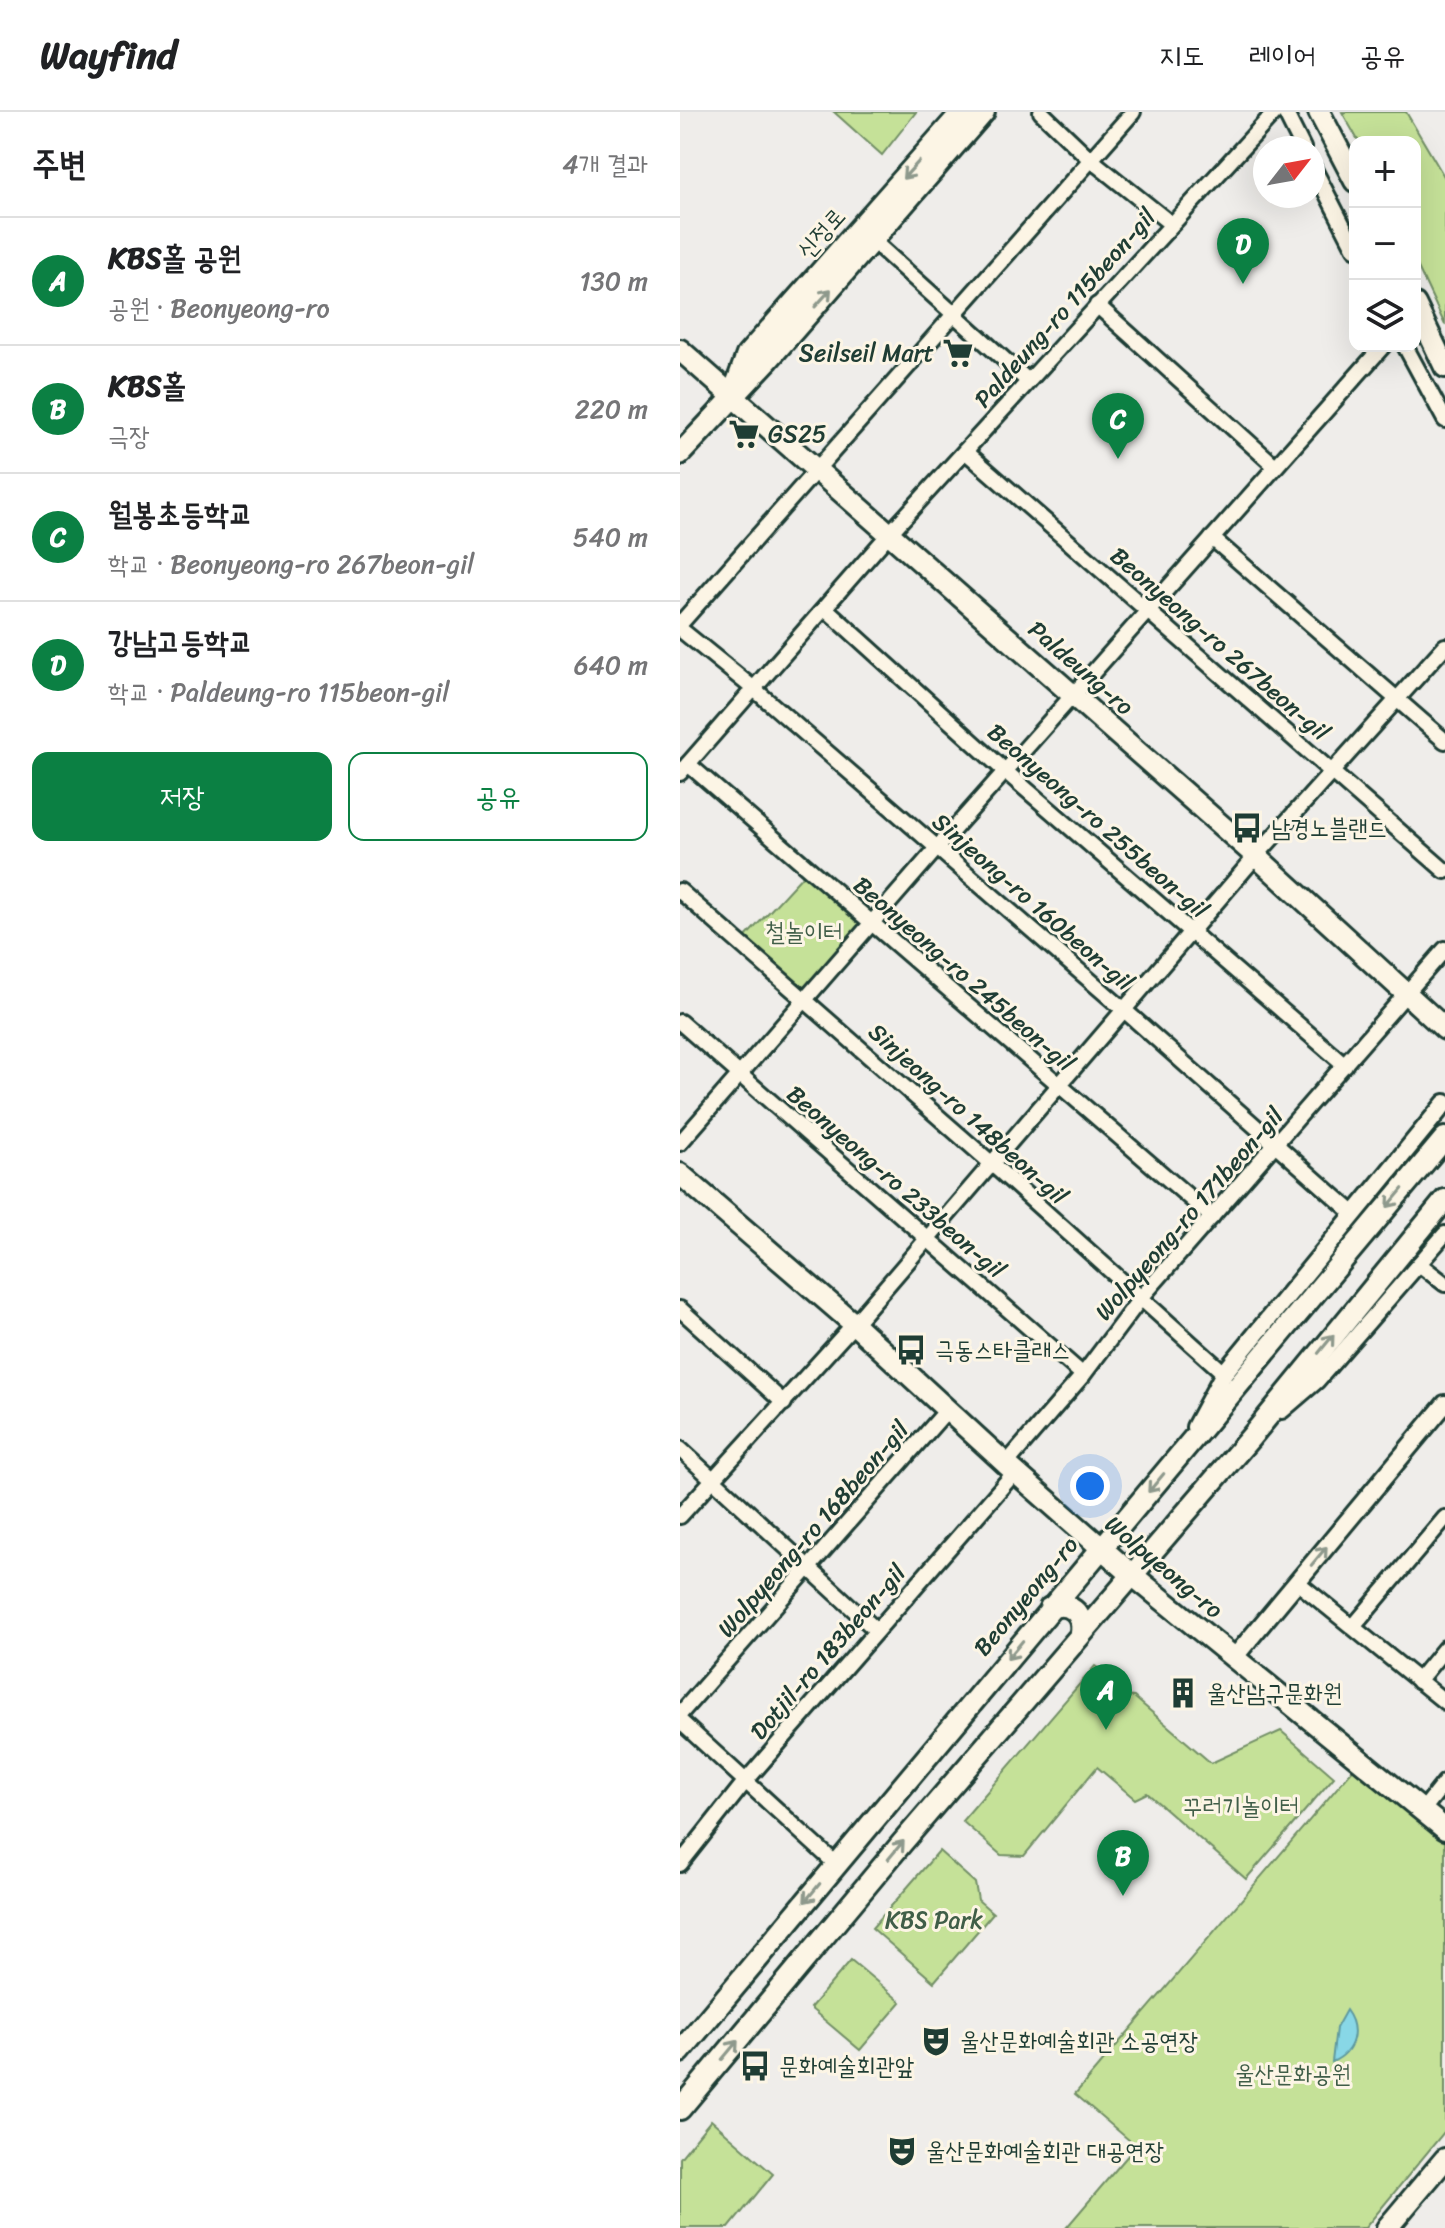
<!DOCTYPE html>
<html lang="ko">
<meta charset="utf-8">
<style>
:root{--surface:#fff;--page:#f2f2f2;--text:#202124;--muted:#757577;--line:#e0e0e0;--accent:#0b8043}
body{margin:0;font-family:Sriracha,"Poor Story",sans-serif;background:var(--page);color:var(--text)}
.controls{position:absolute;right:24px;top:24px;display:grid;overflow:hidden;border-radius:16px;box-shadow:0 8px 32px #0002}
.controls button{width:72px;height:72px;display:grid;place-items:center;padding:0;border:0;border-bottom:2px solid var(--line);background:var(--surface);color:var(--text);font:40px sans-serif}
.compass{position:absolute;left:573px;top:24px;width:72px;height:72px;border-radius:50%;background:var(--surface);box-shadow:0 8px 32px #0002;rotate:59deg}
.you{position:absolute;left:410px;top:1374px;width:28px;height:28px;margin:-20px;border:6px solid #fff;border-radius:50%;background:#1a73e8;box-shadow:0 0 0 12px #1a73e833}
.badge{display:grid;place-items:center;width:52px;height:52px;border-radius:50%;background:var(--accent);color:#fff;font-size:26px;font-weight:700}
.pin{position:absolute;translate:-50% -66px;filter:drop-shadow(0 2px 4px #0008)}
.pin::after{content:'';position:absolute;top:42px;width:28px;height:24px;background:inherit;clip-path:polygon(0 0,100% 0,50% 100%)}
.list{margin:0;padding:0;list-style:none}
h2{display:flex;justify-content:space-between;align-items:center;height:104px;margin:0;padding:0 32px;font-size:34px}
h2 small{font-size:26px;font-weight:400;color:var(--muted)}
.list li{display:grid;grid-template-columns:52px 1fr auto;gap:24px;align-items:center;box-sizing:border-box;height:128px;padding:0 32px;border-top:2px solid var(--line)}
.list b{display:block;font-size:30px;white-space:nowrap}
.list p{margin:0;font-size:26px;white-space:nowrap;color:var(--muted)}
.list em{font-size:26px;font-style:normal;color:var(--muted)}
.actions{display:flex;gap:16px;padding:24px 32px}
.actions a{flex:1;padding:18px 0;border:2px solid var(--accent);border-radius:16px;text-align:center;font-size:28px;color:var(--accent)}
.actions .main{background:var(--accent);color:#fff}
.icon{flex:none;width:44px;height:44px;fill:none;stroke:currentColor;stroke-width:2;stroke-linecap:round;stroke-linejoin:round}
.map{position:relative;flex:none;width:765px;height:2116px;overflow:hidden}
header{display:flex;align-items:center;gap:48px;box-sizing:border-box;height:112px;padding:0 40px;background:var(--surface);border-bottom:2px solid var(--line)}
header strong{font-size:38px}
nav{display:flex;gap:44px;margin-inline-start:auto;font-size:28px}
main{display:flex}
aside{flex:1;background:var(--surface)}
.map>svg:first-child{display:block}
.green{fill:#c5e198;stroke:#728f66;stroke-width:2}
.water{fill:#88d7e6;stroke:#5e999f;stroke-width:2}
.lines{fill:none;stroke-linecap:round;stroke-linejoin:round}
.minor-casing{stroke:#1f3d34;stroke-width:20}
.tertiary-casing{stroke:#1f3d34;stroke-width:22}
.secondary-casing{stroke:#1f3d34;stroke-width:26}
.minor{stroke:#fcf5e5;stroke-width:14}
.tertiary{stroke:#fcf5e5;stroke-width:16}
.secondary{stroke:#fcf5e5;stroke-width:20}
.oneway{stroke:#8e998c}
.labels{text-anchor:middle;stroke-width:6;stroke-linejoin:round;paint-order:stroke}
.street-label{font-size:24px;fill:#1f3d34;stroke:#fcf5e5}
.poi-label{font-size:24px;fill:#1f3d34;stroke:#fcf5e5;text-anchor:start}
.park-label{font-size:24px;fill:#405e48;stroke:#fcf5e5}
</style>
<header>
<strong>Wayfind</strong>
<nav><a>지도</a><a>레이어</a><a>공유</a></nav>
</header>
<main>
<aside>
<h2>주변<small>4개 결과</small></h2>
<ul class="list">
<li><span class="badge">A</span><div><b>KBS홀 공원</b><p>공원 · Beonyeong-ro</p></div><em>130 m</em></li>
<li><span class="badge">B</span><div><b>KBS홀</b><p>극장</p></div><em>220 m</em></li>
<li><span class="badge">C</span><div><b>월봉초등학교</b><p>학교 · Beonyeong-ro 267beon-gil</p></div><em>540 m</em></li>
<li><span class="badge">D</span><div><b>강남고등학교</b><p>학교 · Paldeung-ro 115beon-gil</p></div><em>640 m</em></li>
</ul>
<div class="actions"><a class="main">저장</a><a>공유</a></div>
</aside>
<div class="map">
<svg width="765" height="2116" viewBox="0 0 765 2116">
<rect width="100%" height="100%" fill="#efedea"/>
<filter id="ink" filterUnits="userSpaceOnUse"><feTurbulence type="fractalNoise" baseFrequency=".0125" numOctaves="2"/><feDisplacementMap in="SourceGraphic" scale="16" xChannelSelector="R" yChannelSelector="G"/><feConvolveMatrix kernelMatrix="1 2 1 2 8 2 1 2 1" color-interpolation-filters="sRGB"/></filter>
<g filter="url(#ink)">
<g class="green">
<path d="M154,0H236L202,43Z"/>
<path d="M662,0H726L765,66V213L735,149V30H679Z"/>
<path d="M126,760L185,811L122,880L63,828Z"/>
<path d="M415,1554L424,1560L425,1574L436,1583L454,1585L531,1651L601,1619L654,1665L566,1767L467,1681L455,1687L417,1655L344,1744L321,1743L282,1709Z"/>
<path d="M675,1655L765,1730V2019L685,2116H386L456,2034L395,1982Z"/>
<path d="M259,1739L295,1771L298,1788L313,1801L254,1870L192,1816Z"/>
<path d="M171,1848L221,1890L180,1938L130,1896Z"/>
<path d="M31,2008L93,2062L49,2116H0V2046Z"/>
</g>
<path class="water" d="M666,1898C680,1917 675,1940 652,1950L656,1916Z"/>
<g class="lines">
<g class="minor-casing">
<g id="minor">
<path d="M361,0L410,47L491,112"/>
<path d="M605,0L623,36"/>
<path d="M633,55L675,137"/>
<path d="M193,129L348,269"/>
<path d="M417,193L595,354"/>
<path d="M725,234L765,308"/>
<path d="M285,339L765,759"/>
<path d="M532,426L765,629"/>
<path d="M145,496L325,659L665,953"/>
<path d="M0,512L453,0"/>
<path d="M0,517L74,577L443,897L673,1101"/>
<path d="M8,652L532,1105"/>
<path d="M0,661L209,422L595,0"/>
<path d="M0,779L311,1051L544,1261"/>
<path d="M0,910L403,1263"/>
<path d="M0,1031L257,736L703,234"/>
<path d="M739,1152L765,1172"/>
<path d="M0,1197L104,1291"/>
<path d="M602,1299L637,1269L765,1122"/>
<path d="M0,1337L196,1518"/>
<path d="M326,1352L403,1263L460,1187L765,837"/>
<path d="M0,1404L174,1212L576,744L765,534"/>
<path d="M617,1470L765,1590"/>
<path d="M673,1515L765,1406"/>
<path d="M738,1569L765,1536"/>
<path d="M0,1602L267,1298"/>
<path d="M0,1609L156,1752"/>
<path d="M743,1698L765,1670"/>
<path d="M0,1752L64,1671L335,1360"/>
</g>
</g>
<g class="tertiary-casing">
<g id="tertiary">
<path d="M515,1315L544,1261L765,991"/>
<path d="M553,1547L765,1292"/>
</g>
</g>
<g class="secondary-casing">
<g id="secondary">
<path d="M639,0L675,69"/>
<path d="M735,192L765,255"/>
<path d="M0,238L576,744L765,917"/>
<path d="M55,276L67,243L282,0"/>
<path d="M0,342L89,247L304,0"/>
<path d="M0,1062L174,1212L326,1352L451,1462L765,1717"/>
<path d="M370,1496C389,1489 404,1500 401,1521"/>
<path d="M0,1940L765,1026"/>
<path d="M0,1997L222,1731L571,1325L765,1088"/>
<path d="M707,2116L765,2047"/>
</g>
</g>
<use href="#minor" class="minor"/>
<use href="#tertiary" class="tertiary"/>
<use href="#secondary" class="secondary"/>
</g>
<defs><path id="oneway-shaft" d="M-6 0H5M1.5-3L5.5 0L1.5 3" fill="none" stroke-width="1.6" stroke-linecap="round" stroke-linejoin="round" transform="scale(2)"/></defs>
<g class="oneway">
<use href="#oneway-shaft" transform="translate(231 58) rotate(132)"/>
<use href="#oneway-shaft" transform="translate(143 186) rotate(-48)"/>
<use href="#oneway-shaft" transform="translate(715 1086) rotate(130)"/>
<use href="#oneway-shaft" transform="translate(646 1232) rotate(-51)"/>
<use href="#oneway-shaft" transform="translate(476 1371) rotate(130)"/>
<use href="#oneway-shaft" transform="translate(639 1444) rotate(-50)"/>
<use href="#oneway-shaft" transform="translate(335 1538) rotate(130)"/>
<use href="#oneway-shaft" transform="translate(216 1738) rotate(-50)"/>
<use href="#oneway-shaft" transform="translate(132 1781) rotate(130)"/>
<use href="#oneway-shaft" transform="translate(50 1938) rotate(-50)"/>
</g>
</g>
<defs>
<g id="supermarket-bare" transform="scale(2.4)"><path d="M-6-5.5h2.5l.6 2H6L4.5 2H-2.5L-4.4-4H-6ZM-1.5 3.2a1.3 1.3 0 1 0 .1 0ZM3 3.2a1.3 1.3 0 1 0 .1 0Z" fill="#1f3d34" stroke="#fcf5e5" stroke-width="2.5" paint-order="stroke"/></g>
<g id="bus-bare" transform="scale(2.4)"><path d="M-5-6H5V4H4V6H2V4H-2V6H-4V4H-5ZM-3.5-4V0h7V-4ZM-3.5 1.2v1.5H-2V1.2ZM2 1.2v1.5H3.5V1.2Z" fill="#1f3d34" stroke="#fcf5e5" stroke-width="2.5" paint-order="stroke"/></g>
<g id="building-bare" transform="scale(2.4)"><path d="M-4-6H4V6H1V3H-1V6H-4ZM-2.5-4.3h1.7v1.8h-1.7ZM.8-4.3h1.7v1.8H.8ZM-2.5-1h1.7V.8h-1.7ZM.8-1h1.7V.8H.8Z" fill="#1f3d34" stroke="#fcf5e5" stroke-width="2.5" paint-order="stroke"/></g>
<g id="theatre-bare" transform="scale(2.4)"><path d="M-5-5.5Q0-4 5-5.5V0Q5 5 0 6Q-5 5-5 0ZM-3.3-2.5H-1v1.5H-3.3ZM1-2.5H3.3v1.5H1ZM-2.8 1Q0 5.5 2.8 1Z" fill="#1f3d34" stroke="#fcf5e5" stroke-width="2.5" paint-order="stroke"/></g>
</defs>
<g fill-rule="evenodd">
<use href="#supermarket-bare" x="278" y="241"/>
<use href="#supermarket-bare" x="64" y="322"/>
<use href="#bus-bare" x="567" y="716"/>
<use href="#bus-bare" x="231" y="1238"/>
<use href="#building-bare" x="503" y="1581"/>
<use href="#theatre-bare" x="256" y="1929"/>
<use href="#bus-bare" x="75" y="1954"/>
<use href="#theatre-bare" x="222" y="2039"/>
</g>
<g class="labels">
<g class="street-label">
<text transform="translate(141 121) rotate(-48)" y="8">신정로</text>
<text transform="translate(385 196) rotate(-48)" y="8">Paldeung-ro 115beon-gil</text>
<text transform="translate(540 532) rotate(41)" y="8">Beonyeong-ro 267beon-gil</text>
<text transform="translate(401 556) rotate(41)" y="8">Paldeung-ro</text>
<text transform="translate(418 709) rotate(41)" y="8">Beonyeong-ro 255beon-gil</text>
<text transform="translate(353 790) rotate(41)" y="8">Sinjeong-ro 160beon-gil</text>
<text transform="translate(284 862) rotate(41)" y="8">Beonyeong-ro 245beon-gil</text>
<text transform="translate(288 1002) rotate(42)" y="8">Sinjeong-ro 148beon-gil</text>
<text transform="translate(216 1070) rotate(41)" y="8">Beonyeong-ro 233beon-gil</text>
<text transform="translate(509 1102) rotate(-49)" y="8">Wolpyeong-ro 171beon-gil</text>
<text transform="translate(133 1417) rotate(-49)" y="8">Wolpyeong-ro 168beon-gil</text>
<text transform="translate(484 1455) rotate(40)" y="8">Wolpyeong-ro</text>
<text transform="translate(346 1484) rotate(-50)" y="8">Beonyeong-ro</text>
<text transform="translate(148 1540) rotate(-49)" y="8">Dotjil-ro 183beon-gil</text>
</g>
<g class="poi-label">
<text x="254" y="249" text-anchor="end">Seilseil Mart</text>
<text x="88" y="330">GS25</text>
<text x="591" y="724">남경노블랜드</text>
<text x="255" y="1246">극동스타클래스</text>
<text x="527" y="1589">울산남구문화원</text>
<text x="280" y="1937">울산문화예술회관 소공연장</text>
<text x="99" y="1962">문화예술회관앞</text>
<text x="246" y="2047">울산문화예술회관 대공연장</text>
</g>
<g class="park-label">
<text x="124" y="828">철놀이터</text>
<text x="561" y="1702">꾸러기놀이터</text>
<text x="254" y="1816">KBS Park</text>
<text x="613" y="1970">울산문화공원</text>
</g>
</g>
</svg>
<div class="controls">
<button>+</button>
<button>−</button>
<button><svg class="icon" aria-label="layers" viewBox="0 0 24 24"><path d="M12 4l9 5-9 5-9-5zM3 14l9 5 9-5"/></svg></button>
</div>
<svg class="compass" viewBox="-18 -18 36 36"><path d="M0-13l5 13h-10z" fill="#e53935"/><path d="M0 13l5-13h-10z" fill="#757577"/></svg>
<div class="you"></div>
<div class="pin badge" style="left:426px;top:1618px">A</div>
<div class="pin badge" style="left:443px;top:1784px">B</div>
<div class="pin badge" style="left:438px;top:347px">C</div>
<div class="pin badge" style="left:563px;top:172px">D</div>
</div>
</main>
